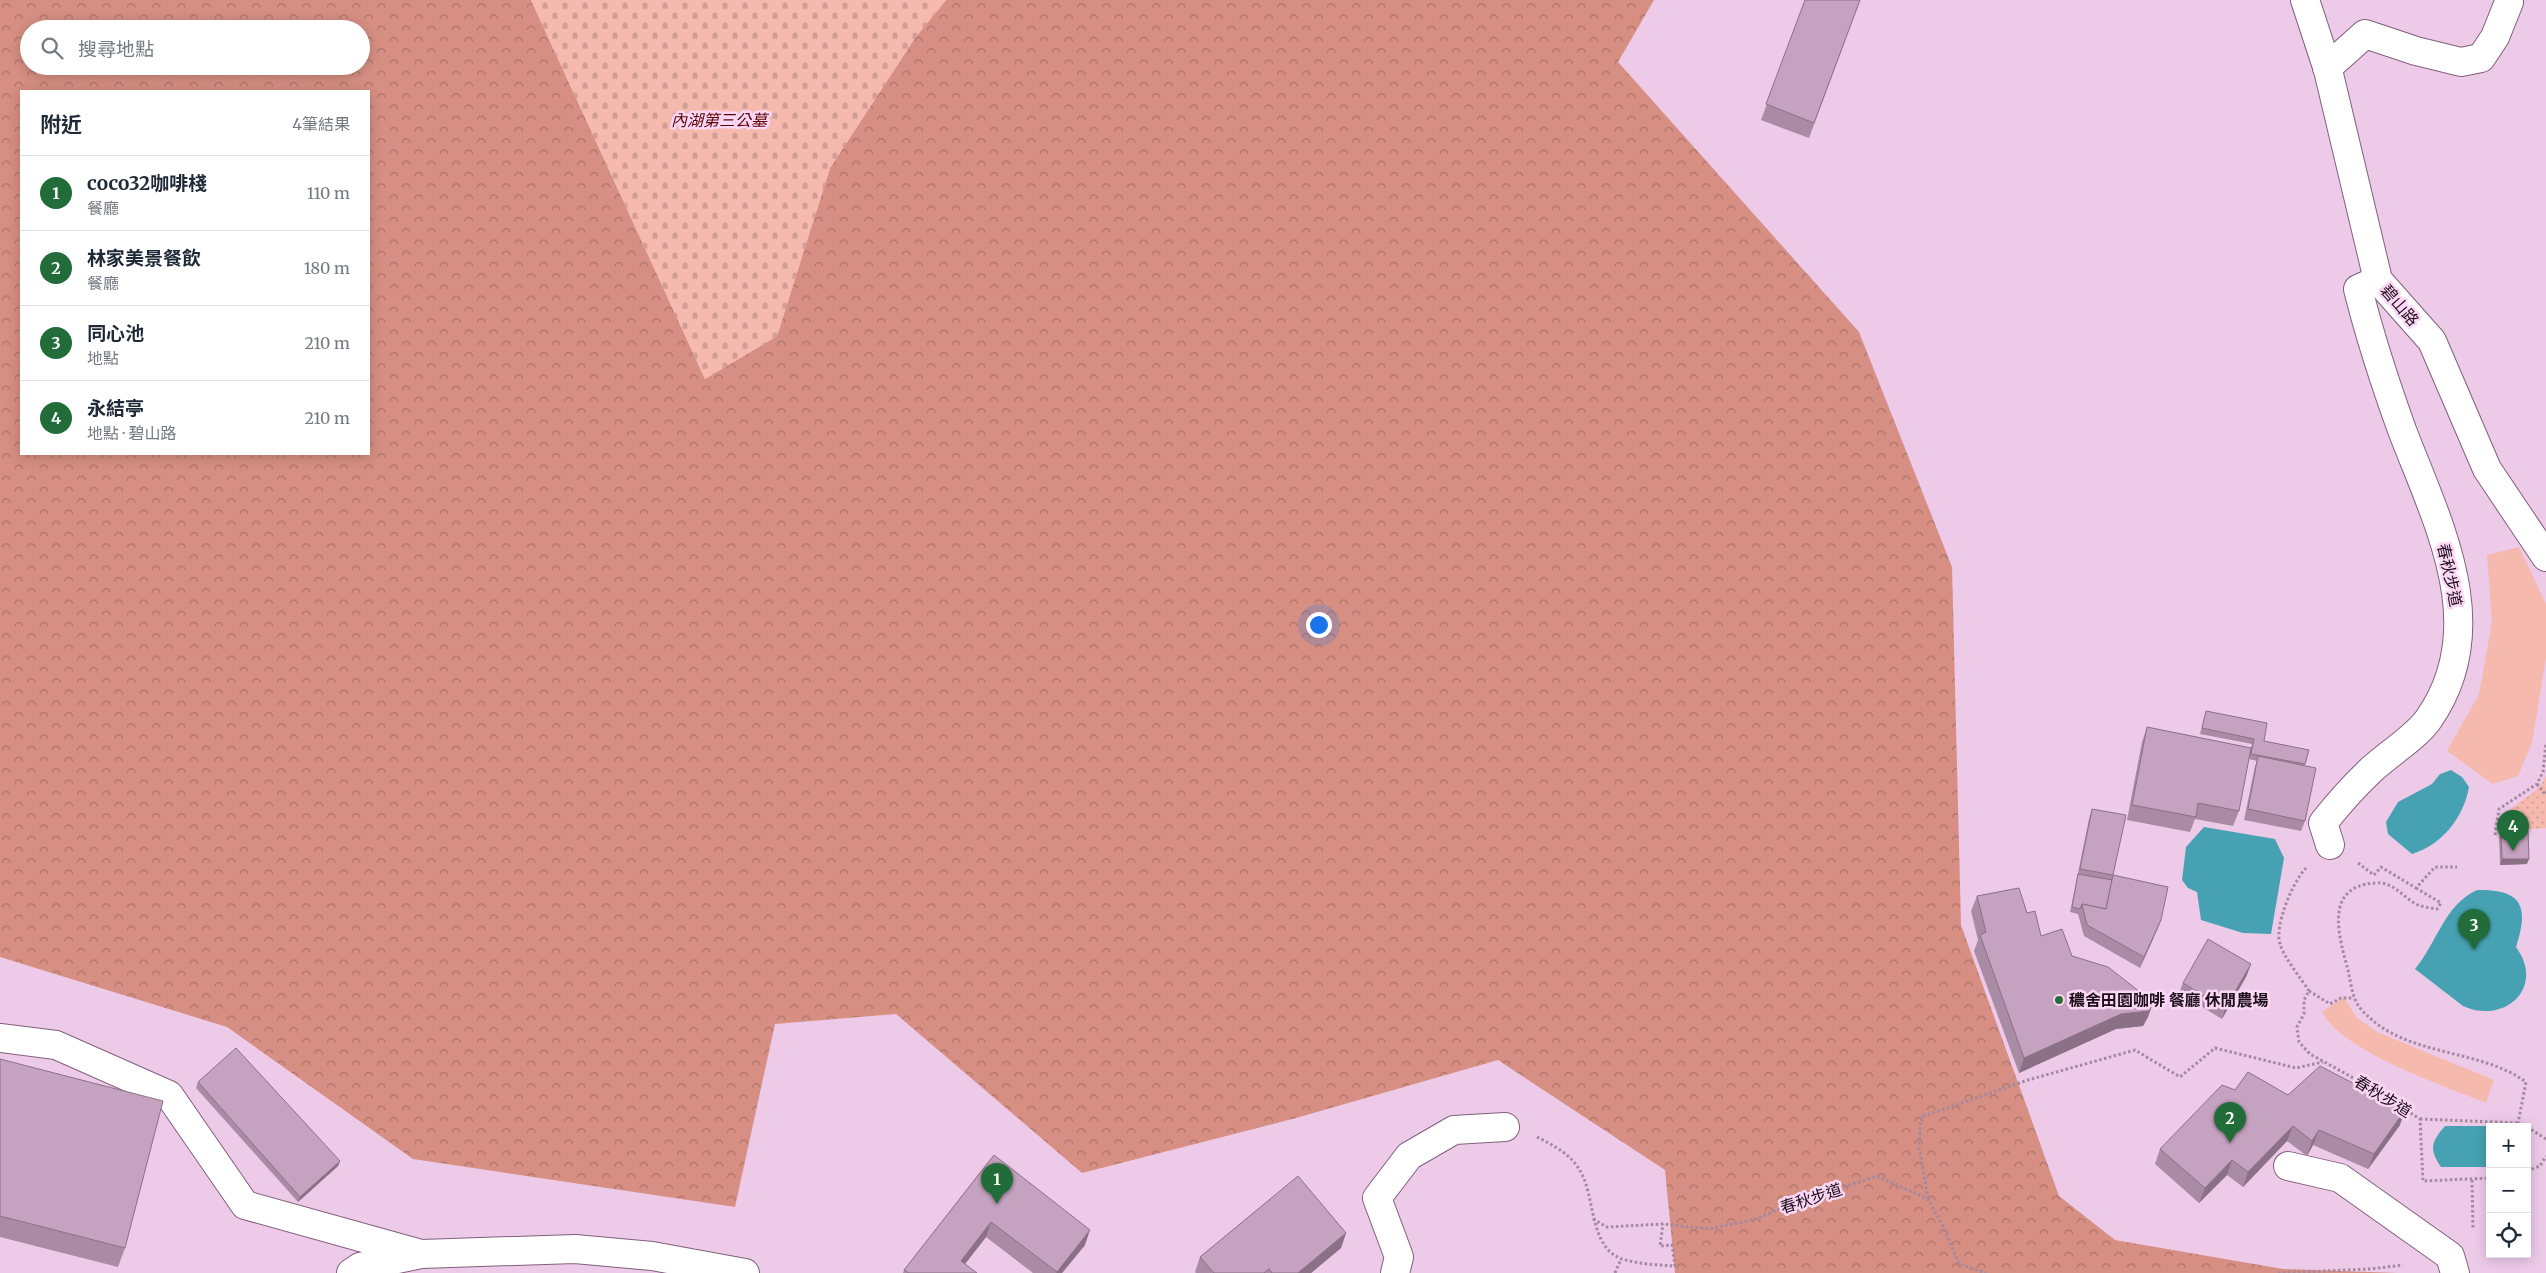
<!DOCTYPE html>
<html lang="zh-TW">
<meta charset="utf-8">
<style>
:root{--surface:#fff;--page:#f6f6f7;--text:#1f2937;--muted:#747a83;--line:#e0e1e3;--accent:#226c3a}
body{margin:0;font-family:Merriweather,"Noto Sans TC",serif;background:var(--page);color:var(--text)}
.controls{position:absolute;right:15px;bottom:15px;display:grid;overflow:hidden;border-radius:0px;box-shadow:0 2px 12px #0003}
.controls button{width:45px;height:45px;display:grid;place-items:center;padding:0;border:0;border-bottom:1px solid var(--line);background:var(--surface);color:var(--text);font:25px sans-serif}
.you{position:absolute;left:1318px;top:624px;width:18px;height:18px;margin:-12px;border:4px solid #fff;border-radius:50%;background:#1a73e8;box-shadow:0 0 0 8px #1a73e833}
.badge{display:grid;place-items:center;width:32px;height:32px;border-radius:50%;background:var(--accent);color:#fff;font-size:16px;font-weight:700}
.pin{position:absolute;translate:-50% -41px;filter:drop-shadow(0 1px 2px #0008)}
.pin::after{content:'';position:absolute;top:26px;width:18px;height:15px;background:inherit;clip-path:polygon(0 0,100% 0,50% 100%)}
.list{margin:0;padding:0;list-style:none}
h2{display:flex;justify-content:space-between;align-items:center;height:65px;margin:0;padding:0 20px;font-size:21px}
h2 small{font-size:16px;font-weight:400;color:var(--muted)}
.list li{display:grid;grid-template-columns:32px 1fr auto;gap:15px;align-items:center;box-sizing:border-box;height:75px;padding:0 20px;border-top:1px solid var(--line)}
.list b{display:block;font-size:19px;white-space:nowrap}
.list p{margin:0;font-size:16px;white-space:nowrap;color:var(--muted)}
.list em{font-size:16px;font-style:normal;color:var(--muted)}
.icon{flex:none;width:28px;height:28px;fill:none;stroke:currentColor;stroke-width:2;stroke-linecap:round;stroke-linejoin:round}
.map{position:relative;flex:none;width:2546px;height:1273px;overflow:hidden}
.search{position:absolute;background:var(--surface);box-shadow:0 2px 12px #0003;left:20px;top:20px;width:350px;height:55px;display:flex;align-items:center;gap:12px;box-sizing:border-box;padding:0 18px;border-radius:28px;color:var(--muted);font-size:19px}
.panel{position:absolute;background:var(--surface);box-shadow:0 2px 12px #0003;left:20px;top:90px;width:350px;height:365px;border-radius:0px}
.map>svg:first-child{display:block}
.grass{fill:url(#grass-dots)}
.forest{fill:url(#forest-crowns);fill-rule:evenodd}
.cemetery{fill:url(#cemetery-stones)}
.green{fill:#f5b9ae}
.water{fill:#46a2b2}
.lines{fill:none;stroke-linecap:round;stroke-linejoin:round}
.minor-casing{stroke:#80607c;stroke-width:30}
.path{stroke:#a388a0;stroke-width:3;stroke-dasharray:2.5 2.5;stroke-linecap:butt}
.minor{stroke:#fff;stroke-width:28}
.wall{fill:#a98ba5}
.shaded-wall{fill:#8a7186}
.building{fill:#c5a2c0;stroke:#8a7186}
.poi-dot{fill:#226c3a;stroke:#fbd7f6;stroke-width:2}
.labels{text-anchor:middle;stroke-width:5;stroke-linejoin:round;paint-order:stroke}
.park-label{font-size:16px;font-style:italic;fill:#5b0300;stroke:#fbd7f6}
.street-label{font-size:16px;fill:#1c0f1a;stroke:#fbd7f6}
.poi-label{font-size:16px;font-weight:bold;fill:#1c0f1a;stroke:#fbd7f6;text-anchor:start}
</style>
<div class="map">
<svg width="2546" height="1273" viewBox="0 0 2546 1273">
<defs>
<pattern id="grass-dots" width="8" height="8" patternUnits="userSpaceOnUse" patternTransform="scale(1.25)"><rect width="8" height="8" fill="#f5b9ae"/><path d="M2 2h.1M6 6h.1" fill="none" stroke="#d19e95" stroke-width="1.8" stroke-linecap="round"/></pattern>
<pattern id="forest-crowns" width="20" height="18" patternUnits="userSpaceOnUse" patternTransform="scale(1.25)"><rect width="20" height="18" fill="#d68f82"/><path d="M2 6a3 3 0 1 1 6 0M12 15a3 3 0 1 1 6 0" fill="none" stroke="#ad736a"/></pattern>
<pattern id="cemetery-stones" width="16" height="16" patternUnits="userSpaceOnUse" patternTransform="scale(1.25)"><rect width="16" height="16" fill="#f5b9ae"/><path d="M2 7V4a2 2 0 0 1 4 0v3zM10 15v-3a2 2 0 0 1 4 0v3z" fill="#d19e95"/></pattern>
</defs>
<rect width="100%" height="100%" fill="#eecae9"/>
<path class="grass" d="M2546,775V828L2500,831C2501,802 2538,801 2546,775Z"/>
<path class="forest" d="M0,0H531L705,379L777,336L830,168L915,38L946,0H1654L1618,62L1859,332L1952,567L1961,925L2059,1196L2115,1240L2283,1269L2398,1273H1675L1665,1170L1498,1060L1296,1118L1082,1173L896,1014L775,1024L735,1207L413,1159L227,1027L0,957ZM29,29H361V66H29ZM21,91H369V454H21Z"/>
<path class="cemetery" d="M531,0H946L915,38L830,168L777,336L705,379Z"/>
<g class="green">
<path d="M2519,547L2546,604V658L2532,743L2518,776L2493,784L2447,751L2479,694L2492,622L2487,555Z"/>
<path d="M2344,997L2356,1017L2377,1032L2494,1080L2486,1103C2443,1085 2344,1053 2322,1012Z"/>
</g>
<g class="water">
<path d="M2451,770L2462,777L2469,787C2464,817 2442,845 2412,854L2388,834L2386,822L2398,802L2432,784L2440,774Z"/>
<path d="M2204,827L2275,839L2284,858L2271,934L2243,933L2201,920L2197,892L2188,888L2182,880L2186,847Z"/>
<path d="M2477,890C2523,889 2529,907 2516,947C2546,988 2504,1025 2463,1006L2415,969C2437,943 2444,905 2477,890Z"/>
<path d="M2445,1126H2505L2506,1127H2490V1167H2441C2429,1149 2431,1142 2445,1126Z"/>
</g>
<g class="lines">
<g class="minor-casing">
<g id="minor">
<path d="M2305,0L2328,70L2378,280L2432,341L2487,469L2546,557"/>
<path d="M2327,68L2365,34L2416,51L2461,62L2481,58L2495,37L2509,2"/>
<path d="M2330,845L2323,823C2338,804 2354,786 2371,770C2388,754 2415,738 2428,720C2494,627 2437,522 2402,430C2385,383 2370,337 2358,289L2378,280"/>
<path d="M0,1038L56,1045L169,1095L245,1205L421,1254"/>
<path d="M2288,1166L2340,1178L2450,1256L2455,1273"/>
<path d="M351,1273L360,1267L421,1254L575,1249L652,1256L745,1273"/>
<path d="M1395,1273L1399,1257L1377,1198L1409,1156L1454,1130L1505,1127"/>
</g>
</g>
<g class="path">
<path d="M2537,784L2546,795"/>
<path d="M2495,835L2499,809L2537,784L2543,772L2546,743"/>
<path d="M2358,863L2374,875L2381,867L2416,888L2435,867H2457"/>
<path d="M2306,868C2293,881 2274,926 2280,944C2284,958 2301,978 2309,991L2304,1000V1014L2297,1027L2299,1042L2310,1054L2375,1090L2420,1119L2423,1181L2490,1178"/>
<path d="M2416,888L2441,903L2437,909C2431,908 2423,907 2418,905C2403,898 2394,881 2375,883C2323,886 2339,937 2348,970C2351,983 2352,999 2361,1009C2403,1058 2478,1047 2526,1082L2518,1123"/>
<path d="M2309,991L2330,1004L2341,998H2354"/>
<path d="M2420,1119L2518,1123L2527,1127"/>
<path d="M2527,1127L2546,1139"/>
<path d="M1537,1137C1553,1145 1570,1154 1579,1169C1596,1194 1588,1247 1622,1259C1638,1264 1658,1265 1675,1266L1672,1245L1660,1246L1663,1224"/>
<path d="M2527,1171L2540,1166L2546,1156"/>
<path d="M2472,1180L2473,1229"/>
<path d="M1928,1199L1919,1146L1921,1117L2028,1080L2135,1050L2180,1077L2215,1048L2296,1068L2323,1062"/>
<path d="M1593,1219L1607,1227L1663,1224L1709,1229L1756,1219L1784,1207L1877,1176L1928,1199L1943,1226L1959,1264L1986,1273"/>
<path d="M1615,1273L1621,1259"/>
<path d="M2278,1273L2370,1269L2403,1265"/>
</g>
<use href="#minor" class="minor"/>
</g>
<g class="wall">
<path d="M1805,0H1860L1809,138L1761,120Z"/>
<path d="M2206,711L2264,741L2309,750L2305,765V821L2301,831L2244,820L2255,766L2257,761L2249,759L2239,811L2233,826L2195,819L2190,832L2127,820L2142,742L2147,727L2251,748L2252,744L2200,734Z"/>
<path d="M2092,809L2113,875L2161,920L2157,930L2140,968L2084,936L2078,914L2070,912L2089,819Z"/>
<path d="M2501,832L2527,864L2500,865L2499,837Z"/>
<path d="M1977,896L2027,913L2041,936L2072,956L2153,1002L2148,1017L2143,1026L2116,1029L2019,1073L1974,951L1978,940L1971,911Z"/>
<path d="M2247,975L2222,1019L2179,993L2183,983Z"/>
<path d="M0,1059L125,1248L118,1267L0,1237Z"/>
<path d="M198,1082L340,1161L338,1166L298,1202L196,1088Z"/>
<path d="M2235,1090L2288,1095L2400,1125L2368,1169L2313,1145L2307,1156L2287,1141L2243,1187L2227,1175L2199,1203L2155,1164L2160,1149Z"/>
<path d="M994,1155L1085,1245L1062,1273H1033L986,1237L965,1264L977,1273H903L904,1270Z"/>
<path d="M1346,1233L1341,1248L1311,1273H1196L1195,1272L1200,1257Z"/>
</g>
<g class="shaded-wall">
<path d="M2502,859H2529L2527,864L2500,865Z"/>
<path d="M2161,920L2157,930L2140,968L2144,957Z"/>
<path d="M2251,964L2247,975L2222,1019L2225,1009Z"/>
<path d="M2153,1002L2148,1017L2143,1026L2116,1029L2019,1073L2024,1058L2121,1014Z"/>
<path d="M2405,1110L2400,1125L2368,1169L2374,1154Z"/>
<path d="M2293,1126L2287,1141L2243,1187L2248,1172Z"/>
<path d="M2319,1130L2313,1145L2307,1156L2312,1141Z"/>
<path d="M2232,1160L2227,1175L2199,1203L2205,1188Z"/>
<path d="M340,1161L338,1166L298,1202L300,1197Z"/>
<path d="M991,1222L986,1237L958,1273L961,1261Z"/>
<path d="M1090,1230L1085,1245L1062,1273H1056Z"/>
<path d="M1346,1233L1341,1248L1311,1273H1298Z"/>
</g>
<g class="building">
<path d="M1805,0H1860L1814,123L1766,104Z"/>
<path d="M2206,711L2267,723L2264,741L2309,750L2305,764L2251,754L2254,739L2202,728Z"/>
<path d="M2147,727L2251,748L2239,811L2198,803L2196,817L2132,805Z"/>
<path d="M2258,756L2316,768L2305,821L2248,809Z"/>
<path d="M2092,809L2126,815L2113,875L2080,869Z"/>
<path d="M2528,831L2529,859H2502L2501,832Z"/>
<path d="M2078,874L2112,880L2106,909L2082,904L2080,909L2072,907Z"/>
<path d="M2113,875L2168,887L2161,920L2144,957L2087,925L2082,904L2106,909Z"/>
<path d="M2019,888L2027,913L2035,911L2041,936L2062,929L2072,956L2108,967L2153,1002L2149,1011L2121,1014L2024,1058L1980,935L1986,932L1977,896Z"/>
<path d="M2208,939L2251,964L2225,1009L2183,983Z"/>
<path d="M236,1048L340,1161L300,1197L198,1082Z"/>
<path d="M0,1059L163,1101L125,1248L0,1216Z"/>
<path d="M2320,1066L2405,1110L2374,1154L2319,1130L2312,1141L2293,1126L2248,1172L2232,1160L2205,1188L2160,1149L2222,1085L2235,1090L2248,1072L2288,1095Z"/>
<path d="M994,1155L1090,1230L1057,1272L991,1222L961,1261L977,1273H909L904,1270Z"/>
<path d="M1298,1176L1346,1233L1298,1273H1272L1269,1269L1264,1273H1214L1200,1257Z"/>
</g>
<circle class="poi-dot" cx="2059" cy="1000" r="5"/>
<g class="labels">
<g class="park-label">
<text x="719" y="126">內湖第三公墓</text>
</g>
<g class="street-label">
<text transform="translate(2400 305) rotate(49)" y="6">碧山路</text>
<text transform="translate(2450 575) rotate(78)" y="6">春秋步道</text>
<text transform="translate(2383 1096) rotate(32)" y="6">春秋步道</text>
<text transform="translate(1811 1198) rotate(-18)" y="6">春秋步道</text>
</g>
<g class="poi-label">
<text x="2069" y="1006">穠舍田園咖啡 餐廳 休閒農場</text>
</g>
</g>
</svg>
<div class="controls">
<button>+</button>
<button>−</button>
<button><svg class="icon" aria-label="locate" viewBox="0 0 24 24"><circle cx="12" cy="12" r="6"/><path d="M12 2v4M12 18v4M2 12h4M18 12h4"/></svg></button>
</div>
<div class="you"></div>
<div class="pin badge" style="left:997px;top:1204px">1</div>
<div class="pin badge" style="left:2230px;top:1143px">2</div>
<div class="pin badge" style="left:2474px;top:950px">3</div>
<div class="pin badge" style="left:2513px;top:851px">4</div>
<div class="search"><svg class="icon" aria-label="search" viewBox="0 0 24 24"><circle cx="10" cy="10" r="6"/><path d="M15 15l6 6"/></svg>搜尋地點</div>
<section class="panel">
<h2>附近<small>4筆結果</small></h2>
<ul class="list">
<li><span class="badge">1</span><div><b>coco32咖啡棧</b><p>餐廳</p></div><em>110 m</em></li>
<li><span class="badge">2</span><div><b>林家美景餐飲</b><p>餐廳</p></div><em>180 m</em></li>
<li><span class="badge">3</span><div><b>同心池</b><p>地點</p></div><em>210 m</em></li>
<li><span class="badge">4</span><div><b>永結亭</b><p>地點 · 碧山路</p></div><em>210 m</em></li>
</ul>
</section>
</div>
